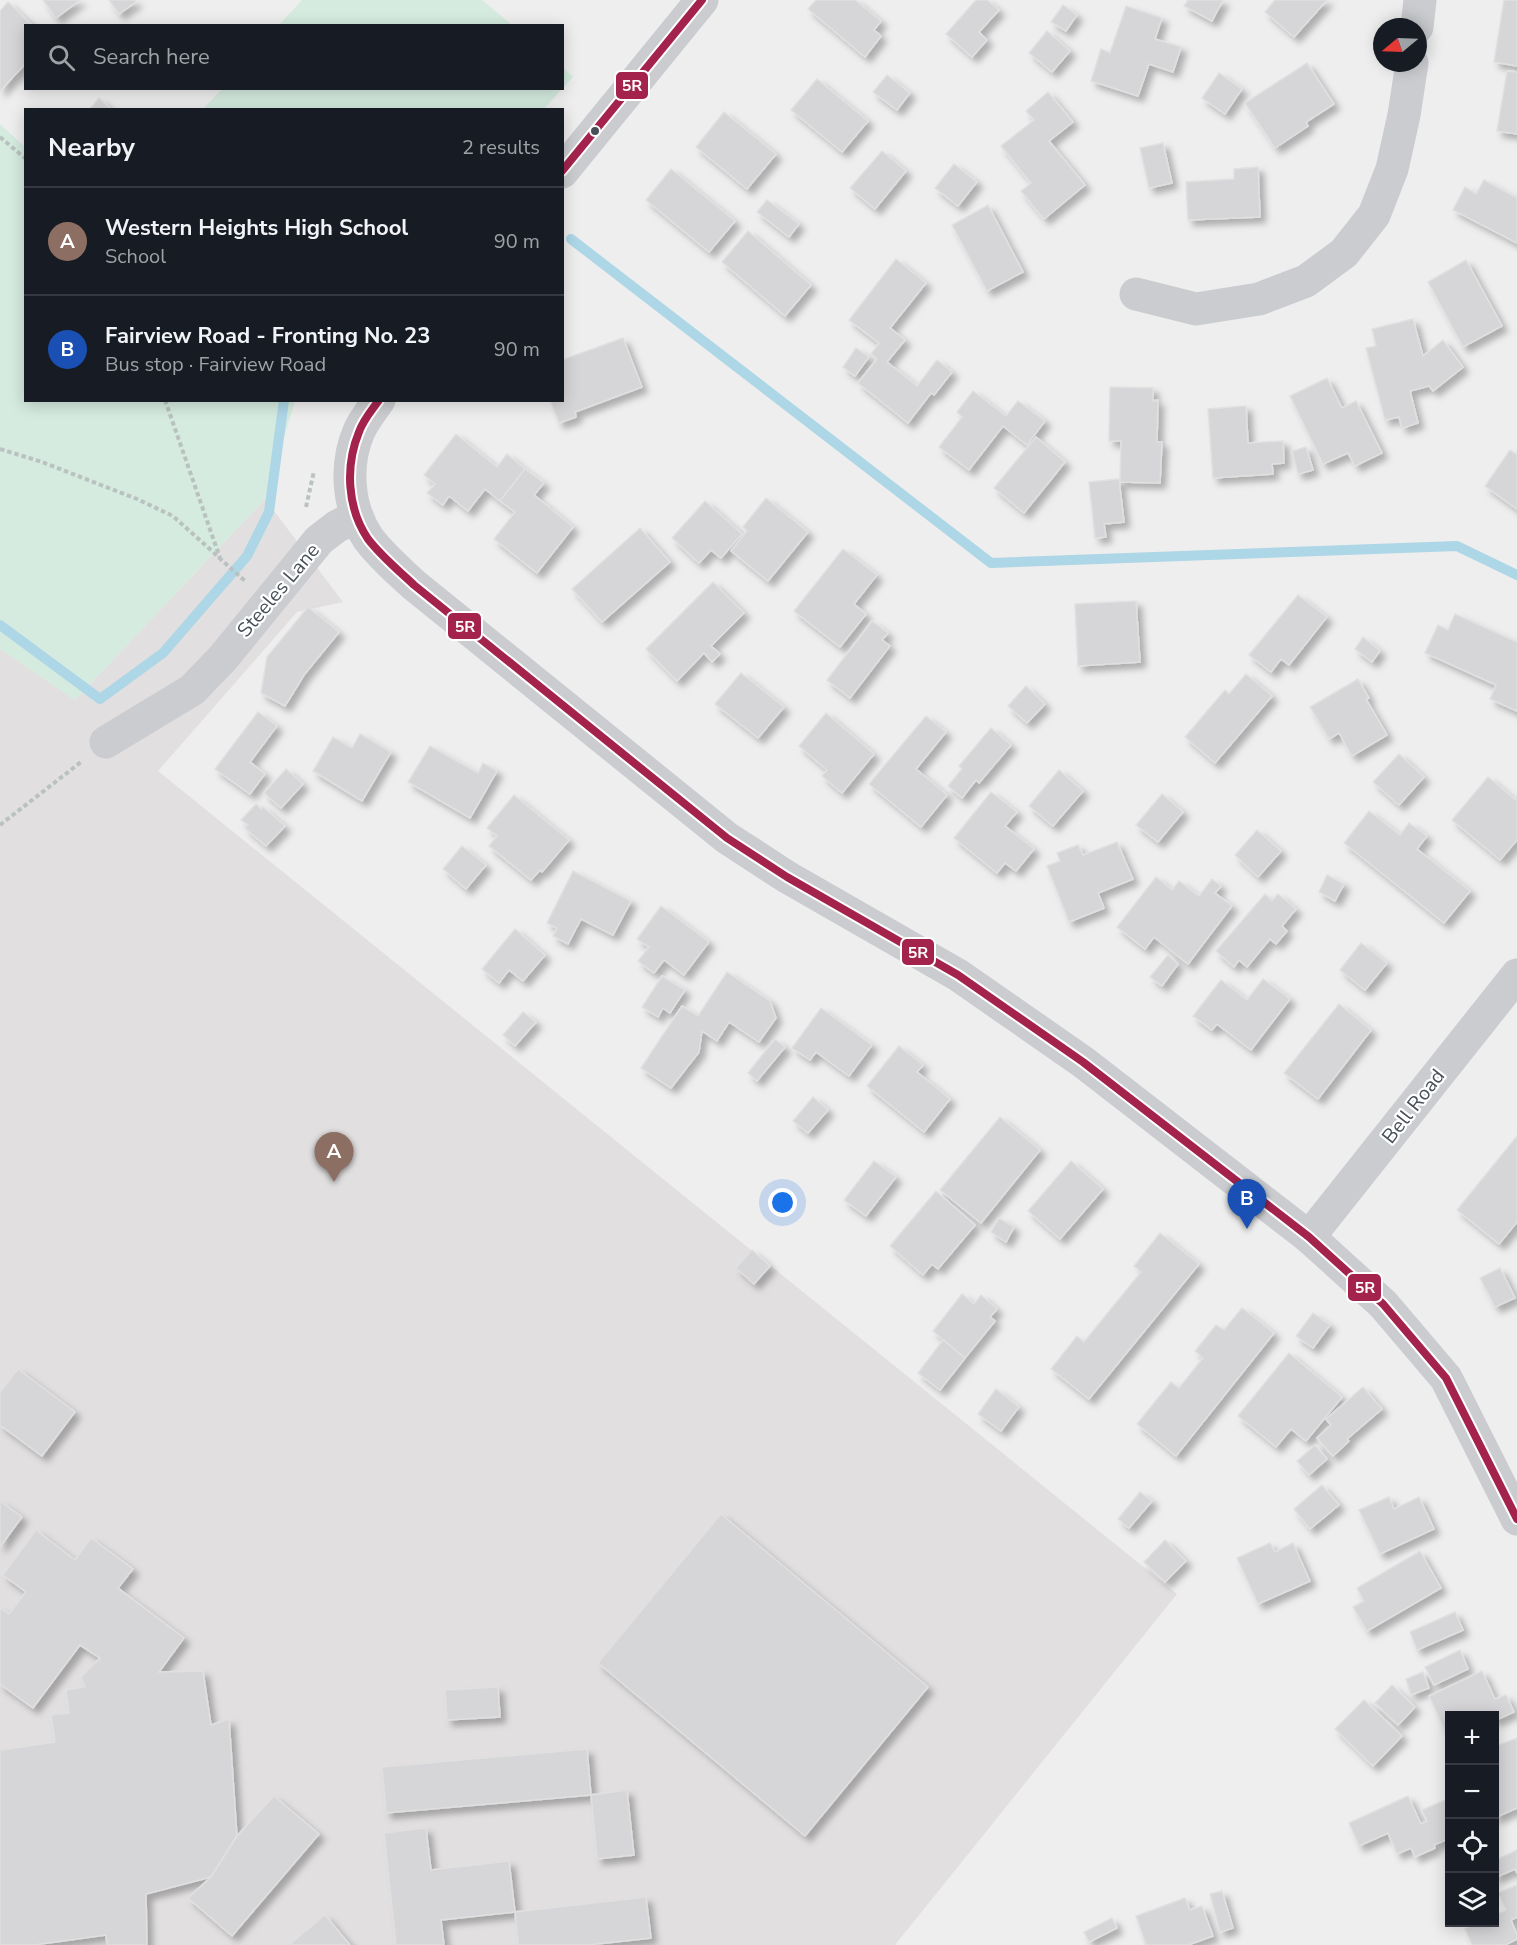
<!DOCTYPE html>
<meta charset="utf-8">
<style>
:root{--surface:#171b24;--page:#242831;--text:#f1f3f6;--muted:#9ea1a6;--line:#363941;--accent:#82878c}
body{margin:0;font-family:"Nunito Sans",sans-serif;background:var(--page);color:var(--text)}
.controls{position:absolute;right:18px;bottom:18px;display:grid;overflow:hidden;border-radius:0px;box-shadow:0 3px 15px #0003}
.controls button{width:54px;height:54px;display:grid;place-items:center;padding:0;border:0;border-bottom:2px solid var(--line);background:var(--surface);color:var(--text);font:30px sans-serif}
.compass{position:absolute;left:1373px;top:18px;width:54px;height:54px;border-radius:50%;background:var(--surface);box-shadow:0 3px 15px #0003;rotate:251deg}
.you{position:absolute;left:783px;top:1203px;width:21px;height:21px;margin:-15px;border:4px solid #fff;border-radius:50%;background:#1a73e8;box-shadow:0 0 0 9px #1a73e833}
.badge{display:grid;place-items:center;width:39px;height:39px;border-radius:50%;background:var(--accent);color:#fff;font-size:20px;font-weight:700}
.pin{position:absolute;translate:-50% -50px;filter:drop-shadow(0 2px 3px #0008)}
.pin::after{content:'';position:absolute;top:32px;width:21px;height:18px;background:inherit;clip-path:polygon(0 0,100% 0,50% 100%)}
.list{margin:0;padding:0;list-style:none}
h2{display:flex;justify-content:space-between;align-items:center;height:78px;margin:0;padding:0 24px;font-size:26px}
h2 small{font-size:20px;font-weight:400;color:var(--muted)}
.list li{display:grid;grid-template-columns:39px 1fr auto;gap:18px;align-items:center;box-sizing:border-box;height:108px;padding:0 24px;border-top:2px solid var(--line)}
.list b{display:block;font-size:22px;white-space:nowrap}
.list p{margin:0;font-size:20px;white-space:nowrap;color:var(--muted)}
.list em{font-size:20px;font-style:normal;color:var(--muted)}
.icon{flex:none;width:33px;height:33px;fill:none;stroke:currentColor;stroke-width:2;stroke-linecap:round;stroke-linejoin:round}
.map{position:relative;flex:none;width:1517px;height:1945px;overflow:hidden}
.search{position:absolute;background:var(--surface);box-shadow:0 3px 15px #0003;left:24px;top:24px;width:540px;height:66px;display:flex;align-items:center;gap:15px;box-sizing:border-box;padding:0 21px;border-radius:0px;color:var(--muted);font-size:22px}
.panel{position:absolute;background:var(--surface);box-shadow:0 3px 15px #0003;left:24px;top:108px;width:540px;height:294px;border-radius:0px}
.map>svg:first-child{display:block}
.education{fill:#e1dfdf}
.green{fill:#d5ebdf}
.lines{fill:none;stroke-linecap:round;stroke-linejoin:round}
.stream{stroke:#add6e6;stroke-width:10}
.building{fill:#d6d6d8;stroke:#e0e0e1;stroke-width:1.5;filter:url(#shadow)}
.path{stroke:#b9c2c0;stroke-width:4;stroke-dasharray:4.5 3;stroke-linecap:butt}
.minor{stroke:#cacccf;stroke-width:33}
.bus-1-casing{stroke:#fff;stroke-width:12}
.bus-1{stroke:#a3234c;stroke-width:8}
.bus-dot{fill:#474f58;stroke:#fff;stroke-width:2}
.labels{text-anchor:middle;stroke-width:4.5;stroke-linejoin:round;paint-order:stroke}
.street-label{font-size:20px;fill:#474f58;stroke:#fff}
.line-badge{stroke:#fff;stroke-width:2}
.badge-label{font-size:16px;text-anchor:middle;font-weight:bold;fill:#fff}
</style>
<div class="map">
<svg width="1517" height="1945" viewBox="0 0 1517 1945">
<defs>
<filter id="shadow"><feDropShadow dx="5.5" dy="5.5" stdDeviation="3" flood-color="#0004"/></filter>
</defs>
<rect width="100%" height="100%" fill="#efeeee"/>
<path class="education" d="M265,499L343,602L297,612L158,771L1177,1594L895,1945H0V649L75,700Z"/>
<g class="green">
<path d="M302,0H482L512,25H279Z"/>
<path d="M563,68L573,77L544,109H203L222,89L562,88Z"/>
<path d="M0,124L25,147L26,400L295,401L265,499L75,700L0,649Z"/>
</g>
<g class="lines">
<g class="stream">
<path d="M571,239L991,563L1457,546L1517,575"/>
<path d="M0,625L100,699L163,653L247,556L269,512L284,400"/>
</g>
</g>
<g class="building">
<path d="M43,0H80L56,18Z"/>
<path d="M109,0H134L136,2L119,14Z"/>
<path d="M816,0H855L881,21L874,30L881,36L865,57L808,9Z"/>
<path d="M976,0H987L999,10L979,32L987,40L972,57L946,34Z"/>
<path d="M1188,0H1223L1212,21L1184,6Z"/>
<path d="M1275,0H1327L1294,37L1265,12Z"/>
<path d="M1504,0H1517V66L1494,62Z"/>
<path d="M8,2L33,26H26V63L0,91V11Z"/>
<path d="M1063,5L1077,15L1066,31L1051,22Z"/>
<path d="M1126,6L1162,18L1155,39L1181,47L1173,72L1149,64L1138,96L1091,81L1101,49L1110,53Z"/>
<path d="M1047,31L1070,51L1052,72L1029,53Z"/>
<path d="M1307,63L1334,104L1306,122L1308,126L1275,148L1245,103Z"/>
<path d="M1507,71L1517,72V134L1497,131Z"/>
<path d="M1219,73L1242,89L1225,114L1202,98Z"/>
<path d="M887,75L910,93L897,110L873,92Z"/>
<path d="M817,79L868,121L842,152L791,110Z"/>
<path d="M1048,92L1073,122L1049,141L1085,185L1044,219L1021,191L1031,183L1001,146L1034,120L1026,111Z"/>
<path d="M99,98L112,110H89Z"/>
<path d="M724,112L776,154L747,189L696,147Z"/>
<path d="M1163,143L1172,183L1149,188L1140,148Z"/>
<path d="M882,151L906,171L875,209L850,188Z"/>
<path d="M954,164L977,182L958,206L935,188Z"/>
<path d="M1258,167L1260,217L1188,220L1186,182L1234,179V169Z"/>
<path d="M671,169L735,221L709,252L646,200Z"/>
<path d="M1484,180L1517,198V243L1453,210L1465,187L1476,194Z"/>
<path d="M767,200L799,224L789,237L757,212Z"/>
<path d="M988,205L1023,272L987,291L952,225Z"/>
<path d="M748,231L811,285L785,316L722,262Z"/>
<path d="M896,259L926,283L890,328L905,340L887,362L917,386L937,360L952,372L934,395L931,393L908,423L858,383L877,359L871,354L879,343L849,320Z"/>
<path d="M1466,260L1502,326L1463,347L1428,282Z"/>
<path d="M1413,319L1423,356L1443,340L1463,367L1433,391L1429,386L1410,391L1418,423L1402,428L1399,417L1385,420L1366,348L1376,346L1372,329Z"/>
<path d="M623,338L642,387L575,412L576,417L559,423L550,400H562V360Z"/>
<path d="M856,348L869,357L855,376L843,367Z"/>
<path d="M1327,378L1342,408L1356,401L1382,453L1355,466L1348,453L1323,464L1290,396Z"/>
<path d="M1110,387L1153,388V401L1158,400L1157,442H1162L1160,483L1120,482L1121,441H1109Z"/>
<path d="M973,391L1006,416L1018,401L1045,421L1027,445L1003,426L969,470L939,447L962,417L957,412Z"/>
<path d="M1246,406L1248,443L1283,441L1284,463L1272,464L1273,474L1213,478L1208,409Z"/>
<path d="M456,434L497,467L507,454L525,469L500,501L485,489L468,511L449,496L443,505L427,493L435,484L424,475Z"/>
<path d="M1036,437L1065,462L1024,513L994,488Z"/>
<path d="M1306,447L1313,470L1298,474L1292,451Z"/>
<path d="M1510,450L1517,455V509L1485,486Z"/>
<path d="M525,469L544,483L534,495L573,527L537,573L494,539L515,512L500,501Z"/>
<path d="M1119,479L1124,522L1104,524L1106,537L1095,538L1089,482Z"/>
<path d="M766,498L808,532L768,581L731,551L747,531L743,527Z"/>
<path d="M705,501L742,534L721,558L711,550L699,563L672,538Z"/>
<path d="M640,528L670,562L602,622L572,589Z"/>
<path d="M843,549L877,575L854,604L866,614L840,647L794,611Z"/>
<path d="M713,582L744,613L711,646L720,654L712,662L704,653L677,681L646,649Z"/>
<path d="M1298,595L1327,617L1289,665L1281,659L1271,672L1249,655Z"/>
<path d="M1136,601L1140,662L1078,666L1075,604Z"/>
<path d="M308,607L339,632L304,675L285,706L261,693L267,657Z"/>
<path d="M1455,614L1517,642V711L1490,699L1496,685L1425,653L1438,625L1448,630Z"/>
<path d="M872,621L888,633L882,640L890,646L850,698L827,680Z"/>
<path d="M1363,637L1380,651L1372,662L1355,649Z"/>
<path d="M741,673L784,707L758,738L715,704Z"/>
<path d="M1246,674L1272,696L1215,763L1185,737L1225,690L1229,694Z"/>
<path d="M1358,679L1369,698L1366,699L1387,735L1352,756L1339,733L1329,739L1310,707Z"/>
<path d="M1026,686L1045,704L1027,723L1008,706Z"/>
<path d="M258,712L277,726L250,762L265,774L250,794L215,769Z"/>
<path d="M826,713L874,754L842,793L822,776L827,770L799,746Z"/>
<path d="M926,716L946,732L916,769L947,795L921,827L869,784Z"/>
<path d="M991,728L1011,745L979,783L976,780L962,798L948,786L962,769L959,766Z"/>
<path d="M360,734L391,752L362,801L313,771L333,737L352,748Z"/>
<path d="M430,746L478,773L483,763L497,771L470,818L408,782Z"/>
<path d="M1399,754L1424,777L1399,805L1373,782Z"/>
<path d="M286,769L303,784L281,808L264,793Z"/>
<path d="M1059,770L1083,791L1053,826L1029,806Z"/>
<path d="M1488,777L1517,801V840L1500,860L1452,820Z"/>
<path d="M991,792L1017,812L1005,826L1034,849L1016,871L1005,863L997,873L954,838Z"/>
<path d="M1162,794L1183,812L1158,842L1136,825Z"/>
<path d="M514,795L569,840L542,872L540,870L531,880L489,846L497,836L487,828Z"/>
<path d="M256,804L261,809L263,807L285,826L266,846L245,828L248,825L241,820Z"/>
<path d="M1369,811L1400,835L1409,823L1427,836L1417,849L1470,891L1444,923L1344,843Z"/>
<path d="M1257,830L1281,851L1258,877L1235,855Z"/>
<path d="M1117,842L1133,879L1098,893L1104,908L1069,922L1047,866L1060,861L1057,853L1078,845L1083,855Z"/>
<path d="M462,846L486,865L466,889L443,869Z"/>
<path d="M573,871L631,901L613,935L581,919L568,944L553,936L557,928L547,923Z"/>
<path d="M1327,875L1344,884L1335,901L1319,892Z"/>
<path d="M1156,877L1172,890L1179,881L1199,896L1212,879L1221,886L1215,893L1232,906L1188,964L1154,937L1145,949L1117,927Z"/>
<path d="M1265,894L1272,901L1278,894L1296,909L1282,926L1287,931L1276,944L1270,939L1247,967L1239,960L1234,967L1216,951Z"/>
<path d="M661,906L709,942L684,975L664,960L654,973L638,961L649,947L637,939Z"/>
<path d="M515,929L545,955L523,981L509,970L499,983L482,969Z"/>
<path d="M1361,943L1387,963L1365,990L1340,970Z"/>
<path d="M1168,955L1178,964L1162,986L1150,977Z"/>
<path d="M727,972L770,1001L776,1018L759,1042L729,1022L717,1041L702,1031L699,1052L671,1088L641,1068L682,1006L698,1016Z"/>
<path d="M662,976L685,990L670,1013L663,1008L658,1017L642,1007Z"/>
<path d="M1263,979L1290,999L1251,1050L1217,1024L1212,1030L1193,1016L1221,980L1247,1000Z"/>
<path d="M1339,1004L1371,1030L1318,1099L1284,1073Z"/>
<path d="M821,1008L872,1045L849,1076L816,1052L810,1060L792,1048Z"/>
<path d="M523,1012L536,1022L515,1046L503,1035Z"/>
<path d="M775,1039L785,1047L757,1081L748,1073Z"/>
<path d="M899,1046L923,1065L917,1072L950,1099L924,1132L867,1086Z"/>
<path d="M813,1097L828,1110L808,1133L793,1121Z"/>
<path d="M1000,1117L1040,1150L981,1223L940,1190Z"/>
<path d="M1517,1136V1222L1499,1244L1457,1210Z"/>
<path d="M874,1161L896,1177L866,1216L844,1200Z"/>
<path d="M1071,1161L1103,1189L1060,1239L1028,1211Z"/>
<path d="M936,1191L975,1225L938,1269L932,1264L923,1275L890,1246Z"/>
<path d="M999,1218L1014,1227L1006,1242L991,1232Z"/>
<path d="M1160,1233L1199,1264L1089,1399L1051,1369L1077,1336L1084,1342L1141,1272L1134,1266Z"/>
<path d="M752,1250L770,1266L754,1284L736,1268Z"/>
<path d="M1500,1268L1515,1298L1495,1307L1480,1278Z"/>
<path d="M962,1294L974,1304L981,1295L997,1309L990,1317L995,1321L965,1358L933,1331Z"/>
<path d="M1242,1308L1274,1333L1176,1456L1137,1424L1171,1382L1179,1388L1203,1358L1195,1351L1216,1325L1224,1330Z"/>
<path d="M1313,1313L1330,1325L1313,1348L1296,1336Z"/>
<path d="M943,1340L965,1358L940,1390L918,1373Z"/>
<path d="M1289,1353L1342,1397L1306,1441L1291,1429L1276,1447L1238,1416Z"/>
<path d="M18,1369L75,1412L42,1456L0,1425V1392Z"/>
<path d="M1363,1387L1382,1409L1347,1439L1349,1441L1333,1456L1317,1438L1331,1425L1326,1419Z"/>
<path d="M996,1389L1019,1407L1001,1431L978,1414Z"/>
<path d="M1315,1445L1327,1459L1309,1475L1297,1461Z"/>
<path d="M1322,1485L1339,1505L1310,1529L1294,1509Z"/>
<path d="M1140,1492L1152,1501L1129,1528L1118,1519Z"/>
<path d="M1389,1497L1394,1509L1419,1497L1434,1529L1380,1554L1359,1510Z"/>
<path d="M0,1501L22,1517L0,1547Z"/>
<path d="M721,1514L928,1687L805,1836L598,1663Z"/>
<path d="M36,1530L75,1560L91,1538L133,1569L118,1588L184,1638L159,1672L203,1671L211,1725L229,1719L237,1836L211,1877L146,1894L147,1945H107L106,1935L34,1945H0V1750L55,1742L51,1715L69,1713L66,1690L85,1687L81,1677L100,1658L80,1645L33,1708L0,1684V1608L9,1614L26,1592L3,1575Z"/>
<path d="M1165,1540L1186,1561L1165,1582L1144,1562Z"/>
<path d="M1270,1543L1275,1552L1293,1543L1310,1581L1258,1604L1237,1558Z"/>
<path d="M1420,1551L1441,1588L1367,1631L1353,1607L1364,1601L1357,1588Z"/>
<path d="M1455,1612L1463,1630L1417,1650L1410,1632Z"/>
<path d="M1460,1650L1468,1669L1434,1685L1425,1667Z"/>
<path d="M1482,1671L1495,1699L1506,1695L1514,1712L1494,1721V1716H1450V1741L1429,1696Z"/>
<path d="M1423,1672L1429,1688L1411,1695L1406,1679Z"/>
<path d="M1392,1685L1415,1707L1398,1725L1375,1703Z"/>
<path d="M498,1687L500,1717L447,1720L445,1690Z"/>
<path d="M1364,1700L1402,1736L1373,1766L1335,1729Z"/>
<path d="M1517,1738V1808L1494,1818V1747Z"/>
<path d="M587,1749L591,1795L386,1813L382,1767Z"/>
<path d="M627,1790L634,1855L597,1859L591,1795Z"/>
<path d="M274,1796L319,1834L232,1936L188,1898L211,1877L237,1836Z"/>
<path d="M1408,1796L1421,1824L1427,1821L1422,1810L1450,1798V1838L1434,1845L1435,1848L1415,1857L1411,1848L1397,1854L1388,1833L1359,1846L1349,1823Z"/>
<path d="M426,1828L431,1870L509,1861L515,1912L441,1920L444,1945H396L384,1833Z"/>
<path d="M1517,1850V1873L1515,1869L1494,1878V1861Z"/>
<path d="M1517,1885V1917L1511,1920L1517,1935V1939L1505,1945H1472L1465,1929L1480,1922H1494V1916L1506,1910L1498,1893Z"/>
<path d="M1222,1891L1233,1928L1220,1932L1210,1894Z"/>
<path d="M646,1897L651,1938L588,1945H518L515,1912Z"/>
<path d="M1185,1898L1190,1910L1202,1906L1213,1936L1188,1945H1146L1136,1916Z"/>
<path d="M325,1915L350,1945H289Z"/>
<path d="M1112,1918L1117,1928L1089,1942L1084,1932Z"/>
</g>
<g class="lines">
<g class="path">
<path d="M0,137L26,159"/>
<path d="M165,400L220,558"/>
<path d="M0,449L42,462L137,499L173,516L245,581"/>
<path d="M306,507L314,471"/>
<path d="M0,825L81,762"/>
</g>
<g class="minor">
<path d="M1417,27L1420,0"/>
<path d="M562,172L702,0"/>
<path d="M1136,294L1196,309L1259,299L1306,281L1344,253L1374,215L1392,169L1404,115L1412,63"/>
<path d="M379,400C372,410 364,420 359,431C344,466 348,508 368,538C381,556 398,570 414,585L727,838L787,877L958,975L1083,1062L1309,1237L1383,1304L1446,1378L1517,1519"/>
<path d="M106,742L192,690L223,658L319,540L336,527L356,516"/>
<path d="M1309,1237L1517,975"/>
</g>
<g class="bus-1-casing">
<g id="bus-1">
<path d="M562,171L702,0"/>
<path d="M379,400C372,410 363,420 359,432C345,466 347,508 368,539C381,556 398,570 414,585L727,838L787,877L958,975L1083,1062L1309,1237L1383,1304L1446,1378L1517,1519"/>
</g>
</g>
<use href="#bus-1" class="bus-1"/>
</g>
<circle class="bus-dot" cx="595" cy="131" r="5"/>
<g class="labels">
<g class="street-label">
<text transform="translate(278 590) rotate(-50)" y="7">Steeles Lane</text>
<text transform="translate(1413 1106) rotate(-52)" y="7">Bell Road</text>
</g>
</g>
<g class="line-badge">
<rect x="615" y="71" width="34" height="29" rx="6" fill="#a3234c"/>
<rect x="447" y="612" width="35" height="28" rx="6" fill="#a3234c"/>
<rect x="901" y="938" width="34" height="28" rx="6" fill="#a3234c"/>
<rect x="1347" y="1273" width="35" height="29" rx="6" fill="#a3234c"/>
</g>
<g class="badge-label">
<text x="632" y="91">5R</text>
<text x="465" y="632">5R</text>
<text x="918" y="958">5R</text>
<text x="1365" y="1293">5R</text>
</g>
</svg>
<div class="controls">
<button>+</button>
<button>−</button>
<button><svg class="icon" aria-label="locate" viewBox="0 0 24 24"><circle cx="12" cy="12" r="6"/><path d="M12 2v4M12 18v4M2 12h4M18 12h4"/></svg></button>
<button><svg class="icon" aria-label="layers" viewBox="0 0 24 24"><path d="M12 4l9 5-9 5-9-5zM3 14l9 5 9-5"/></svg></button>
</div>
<svg class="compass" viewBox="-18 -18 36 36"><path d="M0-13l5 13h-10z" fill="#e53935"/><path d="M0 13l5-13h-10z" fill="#9ea1a6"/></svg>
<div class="you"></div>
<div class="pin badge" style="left:334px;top:1182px;background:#8d6e63">A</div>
<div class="pin badge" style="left:1247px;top:1229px;background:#1a4fb4">B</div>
<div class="search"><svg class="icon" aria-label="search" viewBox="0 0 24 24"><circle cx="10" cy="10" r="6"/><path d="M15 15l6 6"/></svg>Search here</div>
<section class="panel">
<h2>Nearby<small>2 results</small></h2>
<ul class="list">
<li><span class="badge" style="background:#8d6e63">A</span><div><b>Western Heights High School</b><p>School</p></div><em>90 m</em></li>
<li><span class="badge" style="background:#1a4fb4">B</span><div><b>Fairview Road - Fronting No. 23</b><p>Bus stop · Fairview Road</p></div><em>90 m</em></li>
</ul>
</section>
</div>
